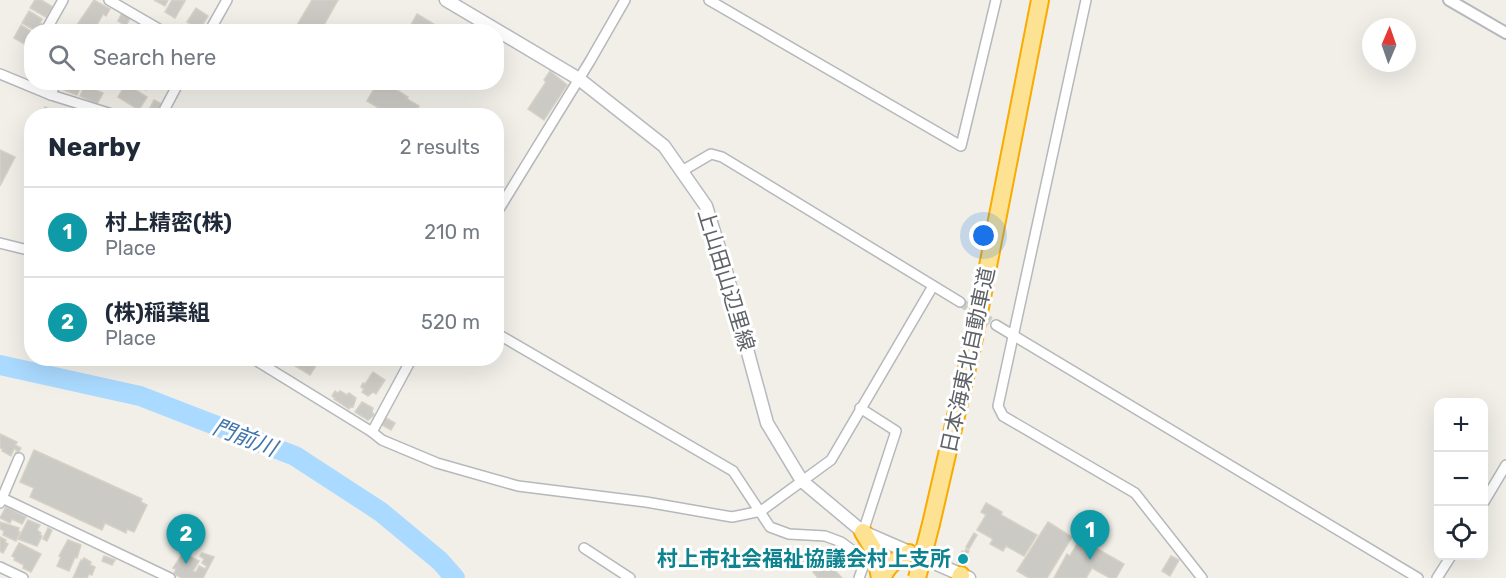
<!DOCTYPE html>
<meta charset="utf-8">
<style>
:root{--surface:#fff;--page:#f2f2f3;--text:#1f2937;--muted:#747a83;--line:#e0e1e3;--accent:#b45309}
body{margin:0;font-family:Rubik,"Noto Sans JP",sans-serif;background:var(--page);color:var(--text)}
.controls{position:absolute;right:18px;bottom:18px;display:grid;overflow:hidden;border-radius:12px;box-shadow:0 6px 24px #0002}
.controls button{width:54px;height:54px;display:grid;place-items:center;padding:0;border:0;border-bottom:2px solid var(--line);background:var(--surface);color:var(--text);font:30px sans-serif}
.compass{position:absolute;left:1362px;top:18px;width:54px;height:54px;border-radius:50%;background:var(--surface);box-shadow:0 6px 24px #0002;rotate:2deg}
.you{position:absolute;left:984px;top:236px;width:21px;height:21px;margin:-15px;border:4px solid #fff;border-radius:50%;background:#1a73e8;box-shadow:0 0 0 9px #1a73e833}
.badge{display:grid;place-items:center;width:39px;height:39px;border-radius:50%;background:var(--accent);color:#fff;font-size:20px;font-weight:700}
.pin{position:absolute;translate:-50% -50px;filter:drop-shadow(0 2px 3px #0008)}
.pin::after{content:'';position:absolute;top:32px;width:21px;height:18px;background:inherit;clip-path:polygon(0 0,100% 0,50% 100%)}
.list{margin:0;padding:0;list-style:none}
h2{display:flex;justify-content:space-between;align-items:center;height:78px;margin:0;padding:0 24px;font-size:26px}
h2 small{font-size:20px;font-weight:400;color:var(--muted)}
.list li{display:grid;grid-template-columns:39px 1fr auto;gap:18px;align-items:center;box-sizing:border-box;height:90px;padding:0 24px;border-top:2px solid var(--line)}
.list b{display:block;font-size:22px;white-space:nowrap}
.list p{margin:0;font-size:20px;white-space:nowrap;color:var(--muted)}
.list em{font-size:20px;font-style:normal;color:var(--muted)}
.icon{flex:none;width:33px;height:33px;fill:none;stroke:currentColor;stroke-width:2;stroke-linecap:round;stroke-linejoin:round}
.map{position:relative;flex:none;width:1506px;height:578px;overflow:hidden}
.search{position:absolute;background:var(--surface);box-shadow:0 6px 24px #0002;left:24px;top:24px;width:480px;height:66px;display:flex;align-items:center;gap:15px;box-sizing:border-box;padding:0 21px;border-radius:24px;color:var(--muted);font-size:22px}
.panel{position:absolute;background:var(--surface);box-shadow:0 6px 24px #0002;left:24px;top:108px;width:480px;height:258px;border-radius:24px}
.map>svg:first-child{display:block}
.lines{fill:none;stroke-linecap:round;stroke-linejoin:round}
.river{stroke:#aadaff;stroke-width:20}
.building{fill:#cccac5;stroke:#d6d1c6;stroke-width:1.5}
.minor-tunnel{stroke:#ccccc8;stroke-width:9;stroke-dasharray:9 4.5;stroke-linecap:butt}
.minor-casing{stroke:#b5b8bc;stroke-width:12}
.tertiary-casing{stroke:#b5b8bc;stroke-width:14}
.secondary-casing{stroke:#b6babf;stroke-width:15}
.motorway-casing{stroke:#f9ab00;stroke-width:20}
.minor{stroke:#fff;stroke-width:9}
.tertiary{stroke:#fff;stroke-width:10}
.secondary{stroke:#fff;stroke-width:12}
.motorway{stroke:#fde293;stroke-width:16}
.motorway-bridge-casing{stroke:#f9ab00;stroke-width:20;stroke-linecap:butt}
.motorway-bridge{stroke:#fde293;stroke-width:16}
.culture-dot{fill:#0f9aa8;stroke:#fff;stroke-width:2}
.labels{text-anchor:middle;stroke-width:6;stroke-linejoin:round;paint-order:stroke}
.street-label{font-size:21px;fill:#5f6368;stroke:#fff}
.culture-label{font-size:21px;font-weight:bold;fill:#0d838f;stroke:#fff;text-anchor:end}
.water-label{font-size:22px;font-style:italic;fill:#4174aa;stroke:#fff}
</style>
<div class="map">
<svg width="1506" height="578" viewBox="0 0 1506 578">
<rect width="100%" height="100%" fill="#f1efe8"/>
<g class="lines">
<path class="river" d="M0,365L140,396L295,456L381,512L440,561L455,578"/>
</g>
<g class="building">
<path d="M35,0H41L53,7L46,17L30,8Z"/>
<path d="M94,0L110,9L106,16L103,14L93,32H89L77,25Z"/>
<path d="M154,0H168L165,6Z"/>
<path d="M172,0L185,1L175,18L165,12Z"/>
<path d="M312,0H338L320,32H293Z"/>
<path d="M196,8L208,16L200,29L187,22Z"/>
<path d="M29,11L42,19L40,23L45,26L42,32L36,29L34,30L22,23Z"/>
<path d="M122,13L130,18L126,26L118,21Z"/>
<path d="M417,14L437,26L433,32H407Z"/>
<path d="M138,24L151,32H134Z"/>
<path d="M21,25L32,32L26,45L14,38Z"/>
<path d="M550,71L567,85L544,120L528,109L546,82L544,80Z"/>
<path d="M66,82L82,84L77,95L64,90Z"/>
<path d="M133,82H151L146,90Z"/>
<path d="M378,82H384L408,97L407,99L419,106L413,116H392L367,101Z"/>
<path d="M126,84L147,97L139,110L118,97Z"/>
<path d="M85,85L103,93L97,104L80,96Z"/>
<path d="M154,100L162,104L158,112L150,108Z"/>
<path d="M45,107L57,112L56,116H41Z"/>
<path d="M32,135V151L27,148L29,145L27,144Z"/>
<path d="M0,150L15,157L0,186Z"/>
<path d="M32,224V237L26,234Z"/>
<path d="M296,358H321L310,375L292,364Z"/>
<path d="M373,372L385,380L376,394L373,392L368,396L362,392L364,389L361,387L363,383L365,384Z"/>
<path d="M335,391L338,393L340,391L347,395L349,393L356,398L353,407L351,406L349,409L334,399L335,398L332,396Z"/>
<path d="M362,402L373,408L372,411L374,415L368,420L355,412Z"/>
<path d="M386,418L395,423L391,430L382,425Z"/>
<path d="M0,434L17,442L15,445L21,448L17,455L15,454L17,450L14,449L11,456L2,451L3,449L0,448Z"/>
<path d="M34,450L142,499L141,502L147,505L134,532L127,529L126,533L105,523L102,530L30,497L34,488L20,482Z"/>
<path d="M986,503L1002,512L1001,515L1037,535L1024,556L1006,546L1003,551L990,544L993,539L977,530L986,515L981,512Z"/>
<path d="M6,507L26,517L22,524L12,519L10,523L0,518Z"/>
<path d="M28,520L40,525L37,530L41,533L40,535L42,536L37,546L18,539Z"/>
<path d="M0,522L19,528L18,531L20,532L16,541L3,535L4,531L0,529Z"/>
<path d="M1048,522L1072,537L1047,578H1029L1017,571Z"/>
<path d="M48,528L52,530L47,541L43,539Z"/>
<path d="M974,533L977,535L969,549L966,547Z"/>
<path d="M0,537L6,540L5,542L8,544L3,553L0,551Z"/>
<path d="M1080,539L1124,564L1116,578H1110L1092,568L1086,578H1054L1067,554L1070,556Z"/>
<path d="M68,540L81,545L77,558L75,557L69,571L57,566L61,557L59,556Z"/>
<path d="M19,543L41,554L31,572L23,568L24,565L14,560L15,558L12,556Z"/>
<path d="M966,549L969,551L967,555L969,556L965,566L957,562L962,551L964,553Z"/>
<path d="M809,552L816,561L808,569L800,561Z"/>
<path d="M183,553L199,561L193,571L196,572L199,566L205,569L207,566L202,563L204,559L200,556L202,553L214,557L203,578H182L174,574L176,569L173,568Z"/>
<path d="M104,556L115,560L112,565L102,561Z"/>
<path d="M1171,556L1179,560L1170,576L1162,571Z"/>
<path d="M84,558L91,562L90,565L95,567L92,575L89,574L87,578H73L81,560L82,561Z"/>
<path d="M825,560L842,578H818L813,572Z"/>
</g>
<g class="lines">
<path class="minor-tunnel" d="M960,302L996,325"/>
<g class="minor-casing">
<g id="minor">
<path d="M109,0L164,32"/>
<path d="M709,0L961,146L996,0"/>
<path d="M1086,0L998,406L1003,416L1135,493L1202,578"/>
<path d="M45,32L63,0"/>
<path d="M209,32L227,0"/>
<path d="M0,74L51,95L118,116"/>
<path d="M51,95L56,82"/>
<path d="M161,116L179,82"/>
<path d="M682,171L711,154L722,157L960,302"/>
<path d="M496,214L590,61L625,0"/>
<path d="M0,243L32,251"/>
<path d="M996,325L1418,578"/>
<path d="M496,333L733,471L770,527L789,534L825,536L841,542L856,553L863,567L859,578"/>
<path d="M252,358L372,432L382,440L437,463L518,486L646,502L732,517L761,511L831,460L933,286"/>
<path d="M860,408L896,431L863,532"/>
<path d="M372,432L412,358"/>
<path d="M0,497L170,578"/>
<path d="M1484,502L1506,465"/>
<path d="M0,503L19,458"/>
<path d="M584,548L630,578"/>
<path d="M0,567L23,578"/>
<path d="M1437,578L1451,556"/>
</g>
</g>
<g class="tertiary-casing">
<path id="tertiary" d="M1449,0L1506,33"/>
</g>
<g class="secondary-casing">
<path id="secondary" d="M446,0L579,79L664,146L706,206L724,264L767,423L802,481L863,532L969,578"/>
</g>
<g class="motorway-casing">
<g id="motorway">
<path d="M931,524L974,338L1040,0"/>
<path d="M863,532L875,552L880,578"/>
<path d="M882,578C888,565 896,559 909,553"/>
<path d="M960,578L961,575"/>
</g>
</g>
<use href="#minor" class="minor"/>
<use href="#tertiary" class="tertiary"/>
<use href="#secondary" class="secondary"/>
<use href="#motorway" class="motorway"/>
<g class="motorway-bridge-casing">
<path id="motorway-bridge" d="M917,578L931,524"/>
</g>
<use href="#motorway-bridge" class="motorway-bridge"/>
</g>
<circle class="culture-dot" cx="963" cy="559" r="6"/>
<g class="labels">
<g class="street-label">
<text transform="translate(726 280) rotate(73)" y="7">上山田山辺里線</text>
<text transform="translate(968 360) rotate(-78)" y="7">日本海東北自動車道</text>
</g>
<g class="culture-label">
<text x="951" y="566">村上市社会福祉協議会村上支所</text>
</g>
<g class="water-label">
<text transform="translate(245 437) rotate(21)" y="8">門前川</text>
</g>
</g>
</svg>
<div class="controls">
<button>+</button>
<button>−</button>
<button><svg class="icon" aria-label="locate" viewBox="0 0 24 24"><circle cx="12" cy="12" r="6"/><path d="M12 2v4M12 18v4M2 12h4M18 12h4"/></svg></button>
</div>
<svg class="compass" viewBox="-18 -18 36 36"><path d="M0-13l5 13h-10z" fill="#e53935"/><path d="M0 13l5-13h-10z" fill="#747a83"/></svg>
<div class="you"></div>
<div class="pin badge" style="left:1090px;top:560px;background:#0f9aa8">1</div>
<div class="pin badge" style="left:186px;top:564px;background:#0f9aa8">2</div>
<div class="search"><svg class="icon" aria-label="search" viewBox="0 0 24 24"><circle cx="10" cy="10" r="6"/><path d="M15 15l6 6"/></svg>Search here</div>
<section class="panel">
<h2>Nearby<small>2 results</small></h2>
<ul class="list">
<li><span class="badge" style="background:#0f9aa8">1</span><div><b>村上精密(株)</b><p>Place</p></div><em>210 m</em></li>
<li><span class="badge" style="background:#0f9aa8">2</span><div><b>(株)稲葉組</b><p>Place</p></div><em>520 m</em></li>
</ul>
</section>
</div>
